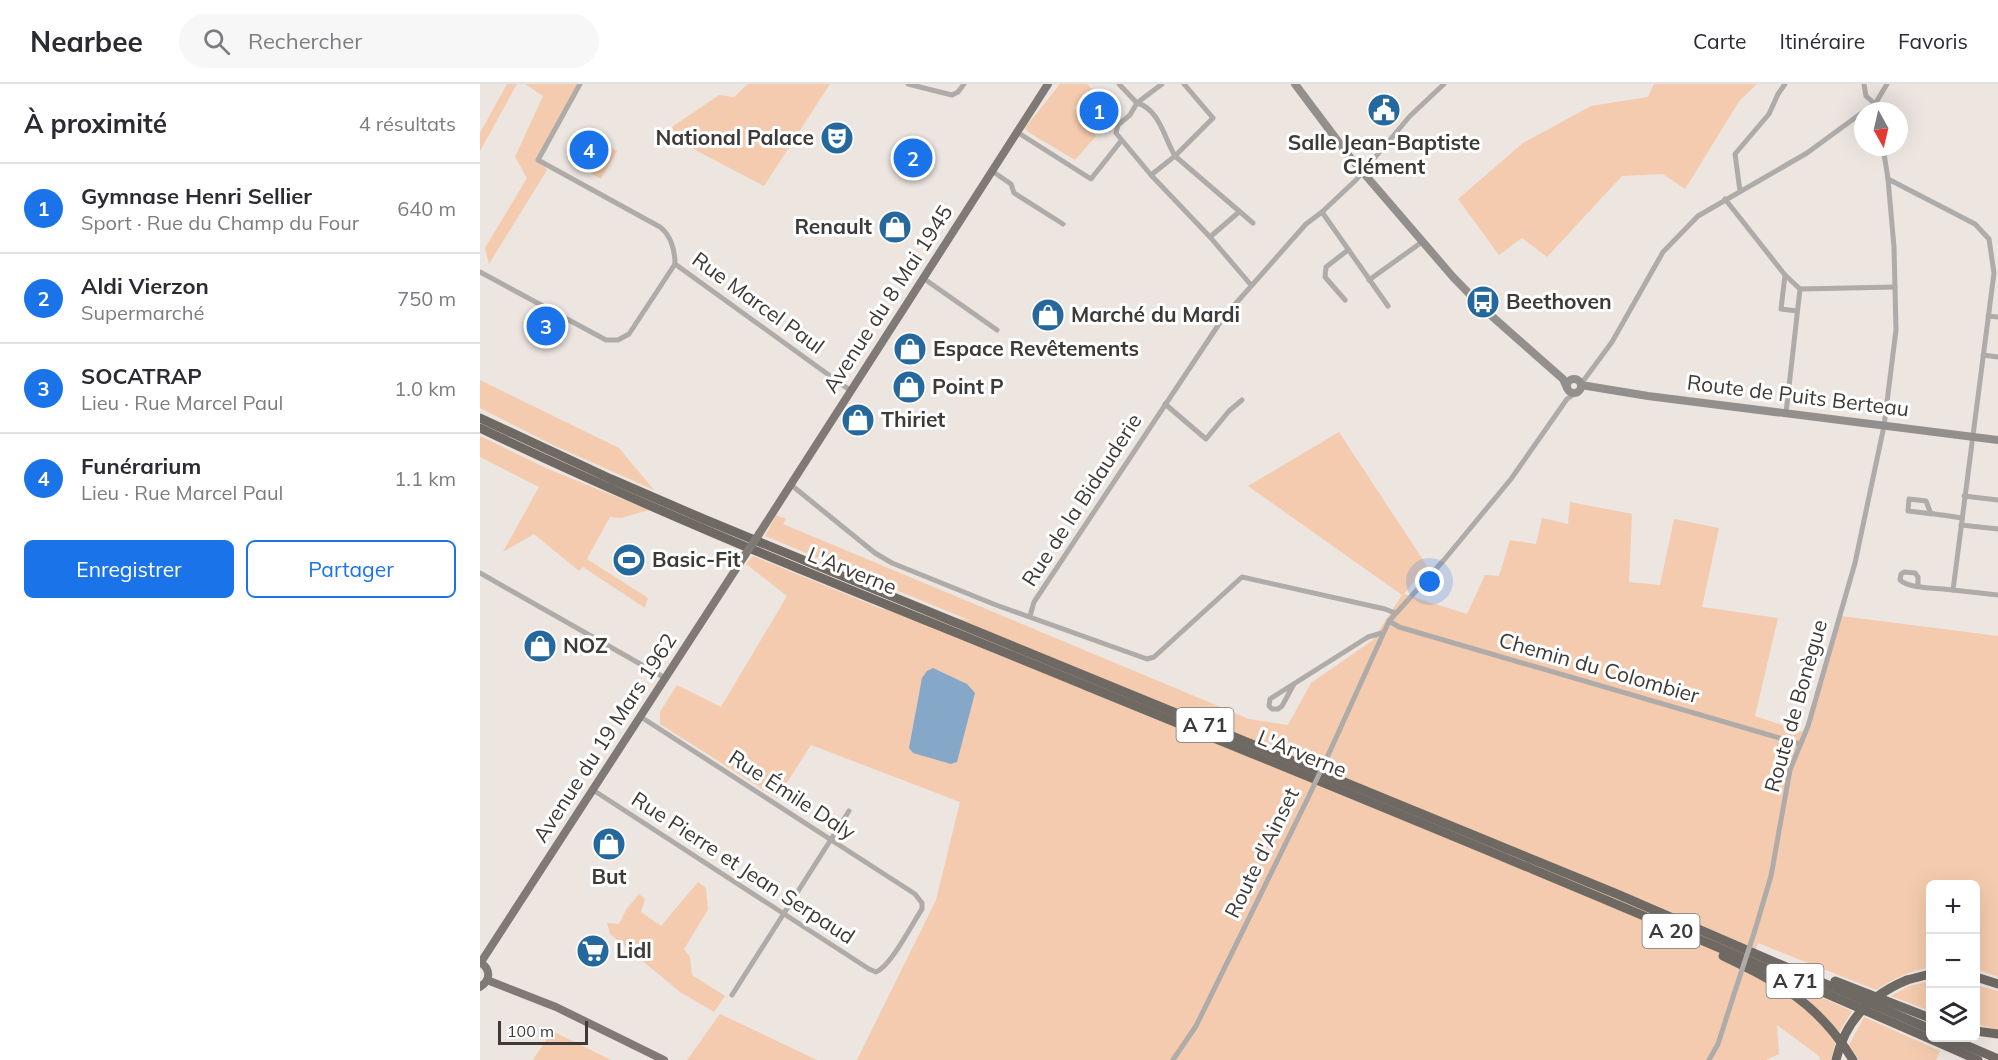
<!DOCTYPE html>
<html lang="fr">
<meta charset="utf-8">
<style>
:root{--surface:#fff;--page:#f7f7f7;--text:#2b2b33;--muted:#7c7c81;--line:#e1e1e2;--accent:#1a73e8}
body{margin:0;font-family:Mulish,sans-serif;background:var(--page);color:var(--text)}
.controls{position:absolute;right:18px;bottom:18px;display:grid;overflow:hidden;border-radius:9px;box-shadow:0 6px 24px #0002}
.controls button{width:54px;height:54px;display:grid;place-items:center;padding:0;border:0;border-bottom:2px solid var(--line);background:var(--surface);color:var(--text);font:30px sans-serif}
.compass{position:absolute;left:1374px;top:18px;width:54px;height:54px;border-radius:50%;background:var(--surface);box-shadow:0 6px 24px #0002;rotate:172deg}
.scale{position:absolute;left:18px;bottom:15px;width:90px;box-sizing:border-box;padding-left:6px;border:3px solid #3d3a38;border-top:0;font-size:16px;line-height:21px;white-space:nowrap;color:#3d3a38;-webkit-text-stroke:4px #fff;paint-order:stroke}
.you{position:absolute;left:950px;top:498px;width:21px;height:21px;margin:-15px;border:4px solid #fff;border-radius:50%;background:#1a73e8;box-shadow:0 0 0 9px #1a73e833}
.badge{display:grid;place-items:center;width:39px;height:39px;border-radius:50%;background:var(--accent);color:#fff;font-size:20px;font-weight:700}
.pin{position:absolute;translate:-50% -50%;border:3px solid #fff;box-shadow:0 2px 6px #0006}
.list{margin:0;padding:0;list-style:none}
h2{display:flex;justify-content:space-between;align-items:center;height:78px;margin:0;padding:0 24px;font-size:26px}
h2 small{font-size:20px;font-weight:400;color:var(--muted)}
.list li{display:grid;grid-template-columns:39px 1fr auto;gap:18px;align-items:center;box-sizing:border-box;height:90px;padding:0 24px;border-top:2px solid var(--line)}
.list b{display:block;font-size:22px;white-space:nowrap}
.list p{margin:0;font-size:20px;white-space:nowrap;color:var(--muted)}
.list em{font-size:20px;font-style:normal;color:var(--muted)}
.actions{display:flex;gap:12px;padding:18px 24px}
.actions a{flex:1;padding:14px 0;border:2px solid var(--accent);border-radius:9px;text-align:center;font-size:21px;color:var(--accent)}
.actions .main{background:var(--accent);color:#fff}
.icon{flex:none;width:33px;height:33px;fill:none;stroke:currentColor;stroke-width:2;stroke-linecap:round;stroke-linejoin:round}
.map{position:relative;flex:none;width:1518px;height:976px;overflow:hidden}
header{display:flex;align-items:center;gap:36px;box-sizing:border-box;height:84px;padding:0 30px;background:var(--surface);border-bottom:2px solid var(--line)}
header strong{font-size:28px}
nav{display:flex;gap:33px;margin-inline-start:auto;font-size:21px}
.search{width:420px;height:54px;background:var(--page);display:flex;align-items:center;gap:15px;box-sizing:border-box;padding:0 21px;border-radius:33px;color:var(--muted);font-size:22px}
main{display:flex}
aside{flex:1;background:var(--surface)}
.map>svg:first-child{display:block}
.green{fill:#f4cbae}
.water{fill:#85a8c9}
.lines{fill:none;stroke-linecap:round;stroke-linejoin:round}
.street{stroke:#aeaba9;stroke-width:5}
.secondary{stroke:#938f8c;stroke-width:8}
.primary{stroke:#807a76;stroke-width:8}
.highway{stroke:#6f6964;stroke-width:9}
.street-bridge{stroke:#aeaba9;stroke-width:5}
.primary-bridge{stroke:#807a76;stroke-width:8}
.highway-bridge{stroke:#6f6964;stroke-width:9}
.labels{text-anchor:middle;stroke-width:6;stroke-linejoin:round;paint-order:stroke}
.shield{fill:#fff;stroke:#777574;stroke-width:1.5}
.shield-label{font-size:20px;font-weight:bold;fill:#3d3a38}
.poi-label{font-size:21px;font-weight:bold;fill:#3d3a38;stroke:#fff;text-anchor:start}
.street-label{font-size:21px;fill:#3d3a38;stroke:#fff}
</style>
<header>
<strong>Nearbee</strong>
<div class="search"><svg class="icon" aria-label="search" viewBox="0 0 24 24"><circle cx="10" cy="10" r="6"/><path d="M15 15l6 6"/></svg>Rechercher</div>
<nav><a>Carte</a><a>Itinéraire</a><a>Favoris</a></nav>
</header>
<main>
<aside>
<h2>À proximité<small>4 résultats</small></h2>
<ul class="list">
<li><span class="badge">1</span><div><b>Gymnase Henri Sellier</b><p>Sport · Rue du Champ du Four</p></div><em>640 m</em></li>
<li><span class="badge">2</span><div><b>Aldi Vierzon</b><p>Supermarché</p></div><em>750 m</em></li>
<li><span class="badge">3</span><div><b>SOCATRAP</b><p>Lieu · Rue Marcel Paul</p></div><em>1.0 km</em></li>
<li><span class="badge">4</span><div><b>Funérarium</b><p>Lieu · Rue Marcel Paul</p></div><em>1.1 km</em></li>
</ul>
<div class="actions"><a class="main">Enregistrer</a><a>Partager</a></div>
</aside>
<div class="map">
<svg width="1518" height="976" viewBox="0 0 1518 976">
<rect width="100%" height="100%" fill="#ece5e0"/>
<g class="green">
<path d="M27,0H37L0,67V49Z"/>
<path d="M45,0H100L58,75L67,86L9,180L5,164L47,94L35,73L63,12Z"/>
<path d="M268,0H350L284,102L183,49L239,11L254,13Z"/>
<path d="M580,0H607L614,8L594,23L616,52L595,76L548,48L545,44Z"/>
<path d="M1174,0H1277L1260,16L1205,105L1183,90L1142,92L1067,173L1042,154L1019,171L978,115L1043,59L1111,22L1168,13Z"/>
<path d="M123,59L137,67L121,95L107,87Z"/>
<path d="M0,296L139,364L174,406L71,360L0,324Z"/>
<path d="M859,348L947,482L924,510L987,530L1005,491L1019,492L1030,456L1056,460L1062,434L1088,440L1090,418L1152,430L1149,498L1180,501L1194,435L1239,444L1222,523L1298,534L1275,632L1326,649L1361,532L1518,552V893L1496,885V800H1450V884C1429,886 1414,895 1396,906L1278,859L1268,888L1298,904L1338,934L1356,957L1351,976H1340L1339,972L1297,941L1299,970L1286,976H377L456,816L480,718L331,661L297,714L180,640V628L197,601L241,623L307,512L266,480L273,472L402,525L489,536L285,452L296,431L306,435L303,440L769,635L808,641L831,599L893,556L922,511L768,402Z"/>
<path d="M0,352L68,385L169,426L141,434L130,433L107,475L168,514L165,524L103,483L99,487L54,450L23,468L59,403L0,373Z"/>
<path d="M218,798L226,804L228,826L204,865L210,873L212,891L245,912L234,928L200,908L130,850L127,839L139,840L146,826L159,810L165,815L161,828L181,842Z"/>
<path d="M1302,896L1372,927L1359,948C1342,927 1324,911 1302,896Z"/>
<path d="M1450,897V927L1411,912L1429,902Z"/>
<path d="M1496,901L1518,907V946L1496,940Z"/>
<path d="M240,930L337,976H207Z"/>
<path d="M1384,933L1460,967L1456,976H1379L1369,961Z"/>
<path d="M72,947L131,976H53Z"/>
</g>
<path class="water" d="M453,584L487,600L495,609L477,678L471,680L433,669L429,664L442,594L447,587Z"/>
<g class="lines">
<g class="street">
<path d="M100,0L58,76L180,143C191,151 195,167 195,180L371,307"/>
<path d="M428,0L472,11L478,8L484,0"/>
<path d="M639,0L657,19L682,0"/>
<path d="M704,0L733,34L695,72C684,53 679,25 657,19L650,31L638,41L636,49L671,91L730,153L771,201"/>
<path d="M1384,0L1386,12L1395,20L1397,27"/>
<path d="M1385,27L1395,20L1407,0"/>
<path d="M537,48L611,95L641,57"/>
<path d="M512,87L531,100L534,109L583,140"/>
<path d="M671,91L695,72L773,139"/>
<path d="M1408,95L1495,140L1509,155L1514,189L1473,506L1518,511"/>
<path d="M1260,107L1255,70L1289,30L1298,10L1305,0"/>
<path d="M1245,115L1305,191L1320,205L1306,329"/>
<path d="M842,128L908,222"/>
<path d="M730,153L759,128"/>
<path d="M0,188L126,256H138L149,250L195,180"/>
<path d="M1305,191L1301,225L1317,227"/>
<path d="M443,194L517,246"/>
<path d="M889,196L942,158"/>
<path d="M1320,205L1415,203"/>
<path d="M865,216L845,193L846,183L868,166"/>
<path d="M1508,232L1518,233"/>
<path d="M1503,271L1518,273"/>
<path d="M1101,300L1132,258L1183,168L1218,132L1327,69L1383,28"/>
<path d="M685,320L726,355L749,327L762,316"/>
<path d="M310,400L395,469L412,479L516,521L667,575L674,573L762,493L905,525L915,529"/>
<path d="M1484,412L1518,416"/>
<path d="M1451,430L1446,417L1429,415L1428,427C1446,429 1464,431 1482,434"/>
<path d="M1481,441L1518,445"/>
<path d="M0,489L185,594"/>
<path d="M1438,502V493L1435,489L1424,488L1421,490L1420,496C1429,505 1460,504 1473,506"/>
<path d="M550,532L554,518L743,234L826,140L842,128L876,96L930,32L964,0"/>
<path d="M909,537L919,543L1320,660"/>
<path d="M814,600L802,622L798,625H792L789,622L790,615L888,553L902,549"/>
<path d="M850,667L909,537L964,476L1031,395L1087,315L1096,309"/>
<path d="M113,706L389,885L396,888C411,882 432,840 442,825V819L435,810L161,633"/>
<path d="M1275,846L1291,792L1310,686L1328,642L1375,479L1404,342L1416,246L1414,163L1408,95L1403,63"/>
<path d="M252,911L369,727"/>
<path d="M693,976L716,942L827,716"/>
<path d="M1229,976L1238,960L1256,904"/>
</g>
<g class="secondary">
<path d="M815,0L869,72L973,193L1006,227L1083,295L1087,304"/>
<circle cx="1094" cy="302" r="7"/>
<path d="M1101,301L1168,312L1518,356"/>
</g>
<g class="primary">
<path d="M279,450L568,0"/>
<path d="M0,878C11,885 11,896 0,903"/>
<path d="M1,878L265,471"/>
<path d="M7,896L76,923L184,976"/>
</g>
<g class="highway">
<path d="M0,334L131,395L226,436L1137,810L1450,945"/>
<path d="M0,344C199,440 405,519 609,603C906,724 1204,846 1498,976"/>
<path d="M1243,872C1301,900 1338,919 1373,976"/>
<path d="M1496,893L1518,900"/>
<path d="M1427,896L1450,890"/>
<path d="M1355,897L1450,934"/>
<path d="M1496,947L1518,950"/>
<path d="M1469,954L1518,975"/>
</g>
<g class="street-bridge">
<path d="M827,716L850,667"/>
<path d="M1256,904L1275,846"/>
</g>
<path class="primary-bridge" d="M265,471L279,450"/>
<path class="highway-bridge" d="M1356,976C1365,937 1391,911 1427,896"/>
</g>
<defs>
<g id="civic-disc" transform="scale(1.725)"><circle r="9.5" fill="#25689d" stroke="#fff"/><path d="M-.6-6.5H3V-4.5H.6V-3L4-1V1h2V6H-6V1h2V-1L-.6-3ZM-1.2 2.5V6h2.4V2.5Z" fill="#fff"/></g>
<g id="theatre-disc" transform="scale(1.725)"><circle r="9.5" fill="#25689d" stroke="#fff"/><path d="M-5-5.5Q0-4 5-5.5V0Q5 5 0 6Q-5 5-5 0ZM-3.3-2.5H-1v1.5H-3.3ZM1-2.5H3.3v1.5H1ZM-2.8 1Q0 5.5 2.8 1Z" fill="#fff"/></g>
<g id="shop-disc" transform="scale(1.725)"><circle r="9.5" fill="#25689d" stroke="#fff"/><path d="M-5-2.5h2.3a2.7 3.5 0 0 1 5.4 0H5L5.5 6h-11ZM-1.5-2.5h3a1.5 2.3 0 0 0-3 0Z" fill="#fff"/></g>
<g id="bus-disc" transform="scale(1.725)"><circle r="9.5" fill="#25689d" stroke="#fff"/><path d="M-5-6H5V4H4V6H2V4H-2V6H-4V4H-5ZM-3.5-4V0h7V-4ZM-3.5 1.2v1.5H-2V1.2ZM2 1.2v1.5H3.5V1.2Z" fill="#fff"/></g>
<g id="stadium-disc" transform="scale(1.725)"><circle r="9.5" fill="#25689d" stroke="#fff"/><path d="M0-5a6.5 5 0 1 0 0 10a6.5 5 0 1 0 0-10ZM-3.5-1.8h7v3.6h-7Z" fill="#fff"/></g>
<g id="supermarket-disc" transform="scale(1.725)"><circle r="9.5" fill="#25689d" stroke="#fff"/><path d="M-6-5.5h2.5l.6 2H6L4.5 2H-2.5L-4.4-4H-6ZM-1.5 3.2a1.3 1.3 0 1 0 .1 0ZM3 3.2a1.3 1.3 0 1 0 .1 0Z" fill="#fff"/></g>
</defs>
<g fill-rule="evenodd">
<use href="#civic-disc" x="904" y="26"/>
<use href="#theatre-disc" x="357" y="54"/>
<use href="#shop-disc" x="415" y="143"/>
<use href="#bus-disc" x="1003" y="218"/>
<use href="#shop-disc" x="568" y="231"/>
<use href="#shop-disc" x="430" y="265"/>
<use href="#shop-disc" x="429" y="303"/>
<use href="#shop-disc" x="378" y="336"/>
<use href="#stadium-disc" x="149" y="476"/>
<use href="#shop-disc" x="60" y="562"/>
<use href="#shop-disc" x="129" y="760"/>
<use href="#supermarket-disc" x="113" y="867"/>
</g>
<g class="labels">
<g class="shield">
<rect x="696.5" y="624" width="57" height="34" rx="4.5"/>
<rect x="1162.5" y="830" width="57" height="34" rx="4.5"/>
<rect x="1286.5" y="880" width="57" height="34" rx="4.5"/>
</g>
<g class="shield-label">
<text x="725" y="648">A 71</text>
<text x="1191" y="854">A 20</text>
<text x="1315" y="904">A 71</text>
</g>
<g class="poi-label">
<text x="334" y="61" text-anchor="end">National Palace</text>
<text x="904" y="66" text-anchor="middle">Salle Jean-Baptiste<tspan x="904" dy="24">Clément</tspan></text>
<text x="392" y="150" text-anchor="end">Renault</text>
<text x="1026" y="225">Beethoven</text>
<text x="591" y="238">Marché du Mardi</text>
<text x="453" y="272">Espace Revêtements</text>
<text x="452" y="310">Point P</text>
<text x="401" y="343">Thiriet</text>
<text x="172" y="483">Basic-Fit</text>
<text x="83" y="569">NOZ</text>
<text x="129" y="800" text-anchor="middle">But</text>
<text x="136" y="874">Lidl</text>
</g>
<g class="street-label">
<text transform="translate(408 215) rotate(-57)" y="7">Avenue du 8 Mai 1945</text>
<text transform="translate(278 219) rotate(36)" y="7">Rue Marcel Paul</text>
<text transform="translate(1318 312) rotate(7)" y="7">Route de Puits Berteau</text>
<text transform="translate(602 416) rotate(-57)" y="7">Rue de la Bidauderie</text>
<text transform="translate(372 487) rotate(22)" y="7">L'Arverne</text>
<text transform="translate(1119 584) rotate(16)" y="7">Chemin du Colombier</text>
<text transform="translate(1316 622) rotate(-74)" y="7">Route de Bonègue</text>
<text transform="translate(125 654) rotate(-57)" y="7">Avenue du 19 Mars 1962</text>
<text transform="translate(822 670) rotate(22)" y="7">L'Arverne</text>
<text transform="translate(312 711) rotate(33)" y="7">Rue Émile Daly</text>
<text transform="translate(782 769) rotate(-64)" y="7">Route d'Ainset</text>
<text transform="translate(263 784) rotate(33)" y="7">Rue Pierre et Jean Serpaud</text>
</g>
</g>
</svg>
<div class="controls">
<button>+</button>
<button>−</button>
<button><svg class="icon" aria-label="layers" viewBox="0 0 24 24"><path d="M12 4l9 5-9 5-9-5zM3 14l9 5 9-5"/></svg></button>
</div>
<svg class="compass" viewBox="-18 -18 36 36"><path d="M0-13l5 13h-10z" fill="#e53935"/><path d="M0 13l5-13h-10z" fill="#7c7c81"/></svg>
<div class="scale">100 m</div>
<div class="you"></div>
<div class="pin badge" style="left:619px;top:27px">1</div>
<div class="pin badge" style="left:433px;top:74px">2</div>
<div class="pin badge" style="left:66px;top:242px">3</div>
<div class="pin badge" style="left:109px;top:66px">4</div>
</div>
</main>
